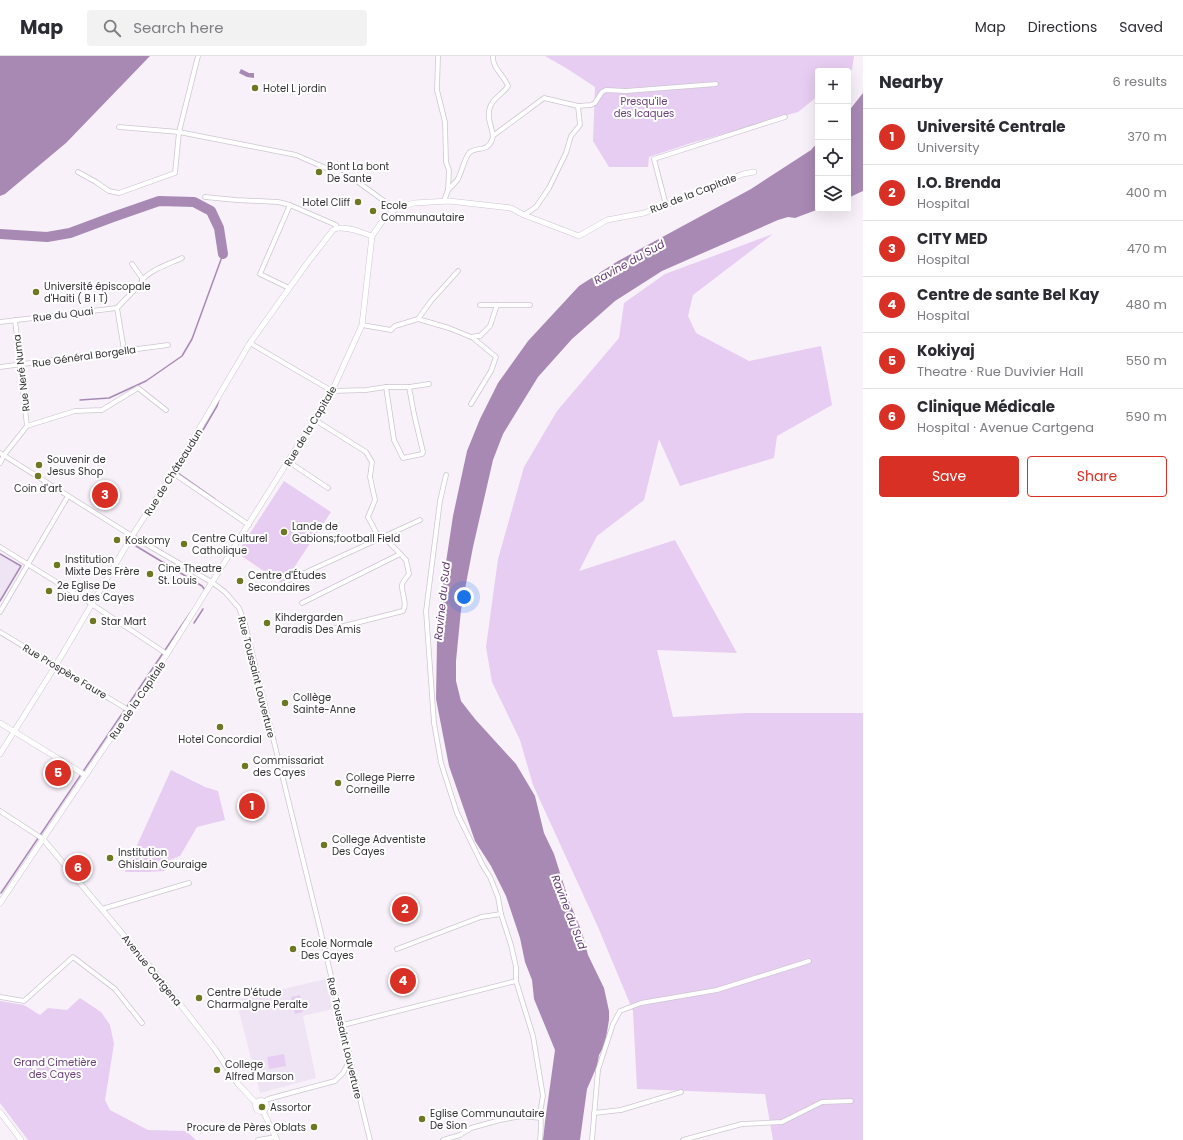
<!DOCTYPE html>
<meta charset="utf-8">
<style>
:root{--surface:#fff;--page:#f2f2f3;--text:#2b2b33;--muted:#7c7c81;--line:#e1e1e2;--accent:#d93025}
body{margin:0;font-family:Poppins,sans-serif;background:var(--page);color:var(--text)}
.controls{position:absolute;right:12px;top:12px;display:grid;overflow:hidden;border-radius:4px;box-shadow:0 4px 16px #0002}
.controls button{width:36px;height:36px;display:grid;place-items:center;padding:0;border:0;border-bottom:1px solid var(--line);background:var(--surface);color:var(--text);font:20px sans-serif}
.you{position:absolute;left:464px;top:541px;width:14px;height:14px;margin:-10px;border:3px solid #fff;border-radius:50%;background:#1a73e8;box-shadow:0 0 0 6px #1a73e833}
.badge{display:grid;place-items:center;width:26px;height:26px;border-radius:50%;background:var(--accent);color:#fff;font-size:13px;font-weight:700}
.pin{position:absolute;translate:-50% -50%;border:2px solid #fff;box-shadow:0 1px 4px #0006}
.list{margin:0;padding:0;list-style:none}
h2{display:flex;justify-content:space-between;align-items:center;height:52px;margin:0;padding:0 16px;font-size:17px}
h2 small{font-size:13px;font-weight:400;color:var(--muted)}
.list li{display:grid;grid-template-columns:26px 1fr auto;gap:12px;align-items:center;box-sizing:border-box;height:56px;padding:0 16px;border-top:1px solid var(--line)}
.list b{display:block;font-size:15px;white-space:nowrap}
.list p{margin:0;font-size:13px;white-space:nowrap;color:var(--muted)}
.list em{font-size:13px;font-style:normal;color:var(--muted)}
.actions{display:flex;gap:8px;padding:12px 16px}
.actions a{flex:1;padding:9px 0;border:1px solid var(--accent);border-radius:4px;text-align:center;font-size:14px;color:var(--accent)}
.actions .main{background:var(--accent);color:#fff}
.icon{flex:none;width:22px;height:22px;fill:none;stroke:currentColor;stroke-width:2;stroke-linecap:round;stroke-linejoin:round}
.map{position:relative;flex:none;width:863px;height:1084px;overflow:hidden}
header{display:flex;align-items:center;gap:24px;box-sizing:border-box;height:56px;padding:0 20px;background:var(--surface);border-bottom:1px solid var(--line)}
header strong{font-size:19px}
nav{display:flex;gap:22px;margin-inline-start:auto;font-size:14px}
.search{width:280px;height:36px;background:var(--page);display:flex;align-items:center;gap:10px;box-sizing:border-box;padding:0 14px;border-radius:4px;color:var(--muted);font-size:15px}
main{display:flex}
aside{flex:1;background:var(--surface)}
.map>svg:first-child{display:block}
.built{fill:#efe4f4}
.green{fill:#e7cdf1}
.water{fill:#a889b4}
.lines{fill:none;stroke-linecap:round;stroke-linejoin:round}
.stream{stroke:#a889b4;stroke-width:1.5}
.river{stroke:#a889b4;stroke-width:10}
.minor-casing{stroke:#cdc6d0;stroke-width:5.5}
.tertiary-casing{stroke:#cdc6d0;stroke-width:6}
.minor{stroke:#fff;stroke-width:4}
.tertiary{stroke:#fff;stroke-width:5}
.poi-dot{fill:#6e7822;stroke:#fff;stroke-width:1.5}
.labels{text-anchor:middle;stroke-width:4;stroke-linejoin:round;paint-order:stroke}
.poi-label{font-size:10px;fill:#333034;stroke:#fff;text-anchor:start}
.park-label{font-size:10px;fill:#673e76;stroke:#fff}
.street-label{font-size:10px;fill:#333034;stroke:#fff}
.water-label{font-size:11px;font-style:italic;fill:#623971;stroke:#fff}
</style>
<header>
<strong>Map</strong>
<div class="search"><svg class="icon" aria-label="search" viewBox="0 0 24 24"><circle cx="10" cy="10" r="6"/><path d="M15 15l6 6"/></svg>Search here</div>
<nav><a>Map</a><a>Directions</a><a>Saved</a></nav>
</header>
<main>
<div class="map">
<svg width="863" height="1084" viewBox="0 0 863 1084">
<rect width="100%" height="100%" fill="#f8f1fa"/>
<g class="built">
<path d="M0,498L21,510L0,544Z"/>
<path d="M326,923L333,953L303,960L316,1022L260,1037L236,944Z"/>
</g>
<g class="green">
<path d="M545,0H854L852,14L848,17V15H818V40L798,56L688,88L649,101L648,111H609L593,85L595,31L566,12Z"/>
<path d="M773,178L693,239L688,260L696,277L749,305L821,290L832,349L777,380L774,402L680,430L659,383L644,444L597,480L579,515L675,484L737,597L657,594L673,661L745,657H863V1084H773L765,1038L637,1033L633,955L598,871L533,729L520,684L492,626L486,591L498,503L524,411L557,355L619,282L624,247L665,218Z"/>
<path d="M284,425L331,456L283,528L237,497Z"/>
<path d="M171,714L205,731L218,735L225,764L197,771L180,800L170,804L164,815L148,816H125Z"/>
<path d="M300,939L303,956L295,958L291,941Z"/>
<path d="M80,942L101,956L110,969L114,988L105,1044L110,1054L148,1074L186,1075L196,1084H28L0,1047V945L24,949L40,959L48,952L67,954Z"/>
<path d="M284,998L286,1010L269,1013L267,1001Z"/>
</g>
<g class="water">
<path d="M0,0H150L66,87L5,138L0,140Z"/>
<path d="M241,13L249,17H254V22L247,21L239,17Z"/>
<path d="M863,37V135L848,142V56Z"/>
<path d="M818,86V153H819L795,162L788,161L778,164L662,215L615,245L572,283L538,321L503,378L493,404L473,491L461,554L456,605V625L461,645L475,663L516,708L535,740L544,777L554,798L569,845L582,876L588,899L604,932L609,955V964L605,988L599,999L597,1010L587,1033L580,1084H543L545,1066L555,994L534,943L532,924L525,906L520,882L506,840L491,810L475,785L449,710L436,643L437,586L443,526L453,460L467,395L480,363L498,327L528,285L579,230L618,205L751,133L811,94Z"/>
</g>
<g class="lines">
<g class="stream">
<path d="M80,344L109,342L146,325L182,300L192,283L223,198"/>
<path d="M215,443L178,417L217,350L219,344"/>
<path d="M136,490L202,530L205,534"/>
<path d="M0,498L21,510L0,545"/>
<path d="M194,567L203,553"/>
<path d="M1,837L190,557"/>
</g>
<path class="river" d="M0,178L47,181L70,177L113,161L159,145L194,146L211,155L219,172L223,198"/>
<g class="minor-casing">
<g id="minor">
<path d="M438,0L437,34L445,66L446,106L449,114L448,134L444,145"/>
<path d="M119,71L179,76L296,99L358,126L395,153"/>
<path d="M494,79L544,42L578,50L591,49L595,47L602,36L606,34L626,35L716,28"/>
<path d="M78,116L96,126L109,135L119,137L175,117L179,76L198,0"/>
<path d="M448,134C451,131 455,127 458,123C462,115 464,104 469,97C476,90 487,97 492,84C496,76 485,65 490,51C493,42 503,38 508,30C504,19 492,12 493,0"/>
<path d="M205,141L236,144L278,146L290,149L336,169V172"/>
<path d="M666,149L654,103L785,61"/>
<path d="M524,159L536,151L549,132L566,97L571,80L580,69L578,50"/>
<path d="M142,224C152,213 169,208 182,202"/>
<path d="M289,232L260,218L290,149"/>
<path d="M480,249H530"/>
<path d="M117,252L124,294"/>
<path d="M418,263L431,245L458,215"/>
<path d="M15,264L27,370"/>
<path d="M0,266L117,252L142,226V222L132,208"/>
<path d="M362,269L391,274L395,270L418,263L449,272L471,281L477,280H480L490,270L497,249"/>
<path d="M250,287L332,335L366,334L386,331H409L429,328"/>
<path d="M0,311L168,289"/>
<path d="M386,331L394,384L403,402L422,398L423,396L414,358L409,331"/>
<path d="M471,348L491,315L496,301L472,281"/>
<path d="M315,364L366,396L372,406L370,421L375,444L368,461L378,480L385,482L406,504L409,518C407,521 403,525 402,529C401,537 408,547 403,555L324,575"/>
<path d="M0,397L132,480L213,527L225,536L239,552L245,568C269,668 295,768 319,869C336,940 352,1012 370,1084"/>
<path d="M289,406L328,432"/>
<path d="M0,407L4,399L27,370L75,355L102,354L138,332L166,354"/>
<path d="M173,417L249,469"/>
<path d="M446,419L440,445L426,555L434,667L441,707L457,757L483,810L490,821L498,841L501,858L511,889L516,911V925L533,980L543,1040C539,1055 542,1069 540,1084"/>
<path d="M0,491L90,547L167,598"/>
<path d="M287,525L420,464"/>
<path d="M302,547L400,498"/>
<path d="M0,556L68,440"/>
<path d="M0,576L130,655"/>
<path d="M0,755L43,783"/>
<path d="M102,853L189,827"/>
<path d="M397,893L481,861L501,858"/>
<path d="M0,941L24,945L73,901L115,933L142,967"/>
<path d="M343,969L516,925"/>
<path d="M265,1045L268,1043L335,1025L343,1017L350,1004"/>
<path d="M594,1057L621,1054L681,1036"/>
<path d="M258,1084L276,1081"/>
<path d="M443,1084L460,1079L471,1072L500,1064L522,1060L540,1062"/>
<path d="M592,1084L598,1014L613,968L620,955L641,947L717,934L809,905"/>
<path d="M683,1084L742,1068L782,1066L822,1046L851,1045"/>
</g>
</g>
<g class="tertiary-casing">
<g id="tertiary">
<path d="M0,667L85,719"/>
<path d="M0,698L56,609L132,480L173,417L250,287L308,206L333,174C342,168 363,177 372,180"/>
<path d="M43,783L162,925L215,993L238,1028L256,1047"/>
<path d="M0,847L167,598L332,335L362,269L372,180L381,167L395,153L414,147L449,145L511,152L524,159L579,180L607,164L644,157L672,147L743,118L754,116"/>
<circle cx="261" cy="1050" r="5.5"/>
<path d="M263,1055L277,1084"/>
<path d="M0,1056L21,1084"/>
</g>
</g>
<use href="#minor" class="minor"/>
<use href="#tertiary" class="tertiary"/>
</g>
<g class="poi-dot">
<circle cx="255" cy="32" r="4"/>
<circle cx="319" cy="116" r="4"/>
<circle cx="358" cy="146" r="4"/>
<circle cx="373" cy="155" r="4"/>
<circle cx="36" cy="236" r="4"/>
<circle cx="39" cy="409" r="4"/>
<circle cx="38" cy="420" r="4"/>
<circle cx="284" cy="476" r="4"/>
<circle cx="117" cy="484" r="4"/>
<circle cx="184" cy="488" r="4"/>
<circle cx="57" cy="509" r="4"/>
<circle cx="150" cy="518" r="4"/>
<circle cx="240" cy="525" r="4"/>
<circle cx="49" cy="535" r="4"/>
<circle cx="93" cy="565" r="4"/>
<circle cx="267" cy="567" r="4"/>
<circle cx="285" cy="647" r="4"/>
<circle cx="220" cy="671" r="4"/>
<circle cx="245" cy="710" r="4"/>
<circle cx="338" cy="727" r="4"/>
<circle cx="324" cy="789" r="4"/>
<circle cx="110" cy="802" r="4"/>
<circle cx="293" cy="893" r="4"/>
<circle cx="199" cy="942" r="4"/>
<circle cx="217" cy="1014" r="4"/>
<circle cx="262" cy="1051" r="4"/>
<circle cx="422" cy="1063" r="4"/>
<circle cx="314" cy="1071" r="4"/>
</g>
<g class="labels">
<g class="poi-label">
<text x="263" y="36">Hotel L jordin</text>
<text x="327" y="114">Bont La bont<tspan x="327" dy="12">De Sante</tspan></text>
<text x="350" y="150" text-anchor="end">Hotel Cliff</text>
<text x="381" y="153">Ecole<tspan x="381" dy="12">Communautaire</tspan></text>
<text x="44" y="234">Université épiscopale<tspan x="44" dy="12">d'Haiti ( B I T)</tspan></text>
<text x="47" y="407">Souvenir de<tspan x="47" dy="12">Jesus Shop</tspan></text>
<text x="38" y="436" text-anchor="middle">Coin d'art</text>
<text x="292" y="474">Lande de<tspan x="292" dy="12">Gabions;football Field</tspan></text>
<text x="192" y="486">Centre Culturel<tspan x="192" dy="12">Catholique</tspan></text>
<text x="125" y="488">Koskomy</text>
<text x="65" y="507">Institution<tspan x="65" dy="12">Mixte Des Frère</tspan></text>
<text x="158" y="516">Cine Theatre<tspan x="158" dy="12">St. Louis</tspan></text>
<text x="248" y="523">Centre d'Études<tspan x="248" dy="12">Secondaires</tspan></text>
<text x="57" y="533">2e Eglise De<tspan x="57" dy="12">Dieu des Cayes</tspan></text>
<text x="275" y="565">Kihdergarden<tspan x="275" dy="12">Paradis Des Amis</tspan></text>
<text x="101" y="569">Star Mart</text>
<text x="293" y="645">Collège<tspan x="293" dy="12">Sainte-Anne</tspan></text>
<text x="220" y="687" text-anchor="middle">Hotel Concordial</text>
<text x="253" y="708">Commissariat<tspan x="253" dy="12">des Cayes</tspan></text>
<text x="346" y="725">College Pierre<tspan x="346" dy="12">Corneille</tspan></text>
<text x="332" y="787">College Adventiste<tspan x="332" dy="12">Des Cayes</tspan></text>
<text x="118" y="800">Institution<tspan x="118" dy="12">Ghislain Gouraige</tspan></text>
<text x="301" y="891">Ecole Normale<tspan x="301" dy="12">Des Cayes</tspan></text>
<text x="207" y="940">Centre D'étude<tspan x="207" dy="12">Charmalgne Peralte</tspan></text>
<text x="225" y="1012">College<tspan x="225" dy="12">Alfred Marson</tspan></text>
<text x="270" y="1055">Assortor</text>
<text x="430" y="1061">Eglise Communautaire<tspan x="430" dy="12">De Sion</tspan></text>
<text x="306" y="1075" text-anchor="end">Procure de Pères Oblats</text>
</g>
<g class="park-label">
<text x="644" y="49">Presqu'ile<tspan x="644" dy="12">des Icaques</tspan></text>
<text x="55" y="1010">Grand Cimetière<tspan x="55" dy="12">des Cayes</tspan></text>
</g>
<g class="street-label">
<text transform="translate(693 137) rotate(-21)" y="4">Rue de la Capitale</text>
<text transform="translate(63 258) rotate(-7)" y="4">Rue du Quai</text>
<text transform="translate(84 300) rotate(-8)" y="4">Rue Général Borgella</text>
<text transform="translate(21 317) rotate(-97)" y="4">Rue Neré Numa</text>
<text transform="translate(310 370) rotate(-59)" y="4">Rue de la Capitale</text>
<text transform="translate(173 416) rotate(-58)" y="4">Rue de Châteaudun</text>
<text transform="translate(65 615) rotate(31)" y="4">Rue Prospère Faure</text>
<text transform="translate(257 621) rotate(76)" y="4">Rue Toussaint Louverture</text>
<text transform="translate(137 644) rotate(-56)" y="4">Rue de la Capitale</text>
<text transform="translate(152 914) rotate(51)" y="4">Avenue Cartgena</text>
<text transform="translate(345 982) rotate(77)" y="4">Rue Toussaint Louverture</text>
</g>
<g class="water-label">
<text transform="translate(629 206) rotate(-29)" y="4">Ravine du Sud</text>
<text transform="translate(442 545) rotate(-84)" y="4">Ravine du Sud</text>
<text transform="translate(569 856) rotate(69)" y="4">Ravine du Sud</text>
</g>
</g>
</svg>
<div class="controls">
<button>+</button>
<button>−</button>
<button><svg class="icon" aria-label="locate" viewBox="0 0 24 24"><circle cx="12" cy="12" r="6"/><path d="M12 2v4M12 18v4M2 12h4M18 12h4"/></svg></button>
<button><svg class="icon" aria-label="layers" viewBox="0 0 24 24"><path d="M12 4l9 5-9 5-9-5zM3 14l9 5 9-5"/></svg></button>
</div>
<div class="you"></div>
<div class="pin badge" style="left:252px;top:750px">1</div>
<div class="pin badge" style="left:405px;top:853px">2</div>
<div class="pin badge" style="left:105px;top:439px">3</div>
<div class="pin badge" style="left:403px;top:925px">4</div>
<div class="pin badge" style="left:58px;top:717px">5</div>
<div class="pin badge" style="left:78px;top:812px">6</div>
</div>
<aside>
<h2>Nearby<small>6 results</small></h2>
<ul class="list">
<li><span class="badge">1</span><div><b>Université Centrale</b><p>University</p></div><em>370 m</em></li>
<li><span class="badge">2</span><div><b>I.O. Brenda</b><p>Hospital</p></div><em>400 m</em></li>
<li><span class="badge">3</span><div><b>CITY MED</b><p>Hospital</p></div><em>470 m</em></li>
<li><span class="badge">4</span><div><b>Centre de sante Bel Kay</b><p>Hospital</p></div><em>480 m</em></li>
<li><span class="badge">5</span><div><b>Kokiyaj</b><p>Theatre · Rue Duvivier Hall</p></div><em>550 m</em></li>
<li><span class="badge">6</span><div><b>Clinique Médicale</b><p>Hospital · Avenue Cartgena</p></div><em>590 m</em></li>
</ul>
<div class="actions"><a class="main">Save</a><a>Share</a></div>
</aside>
</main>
